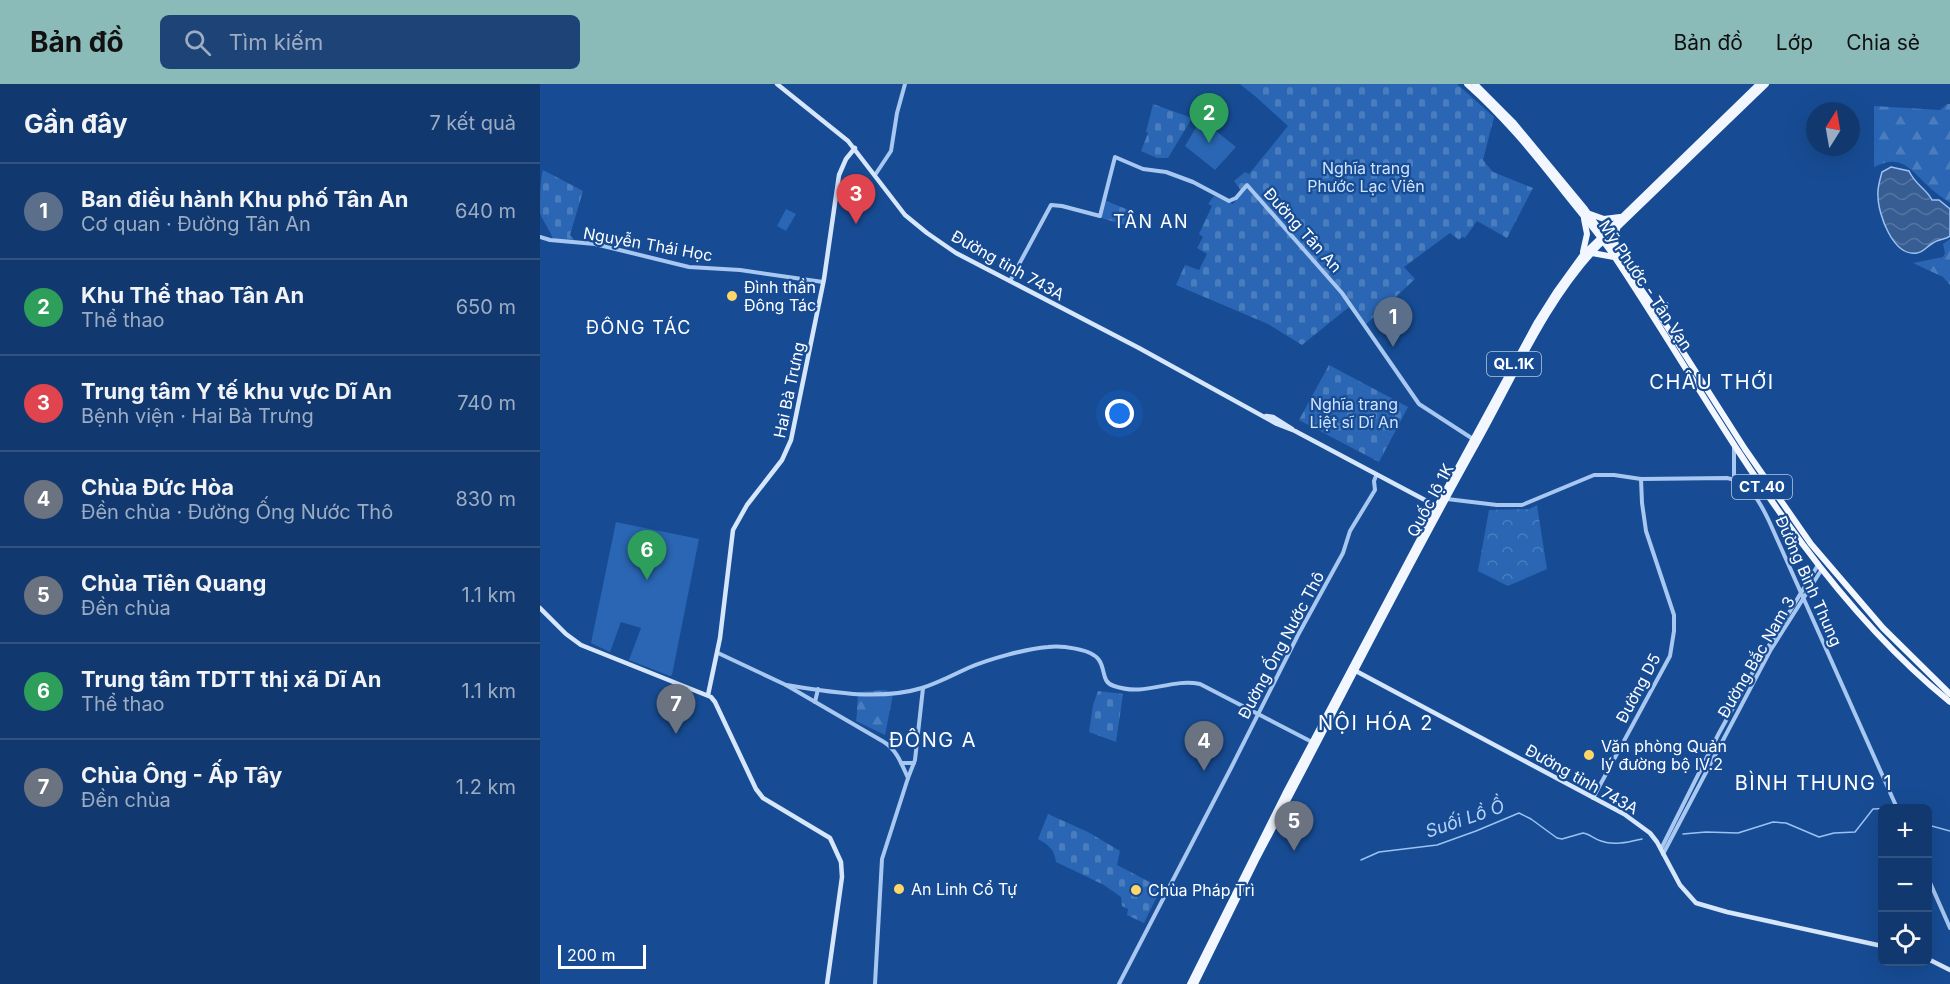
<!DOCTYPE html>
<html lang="vi">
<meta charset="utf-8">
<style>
:root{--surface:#11396f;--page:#1e4477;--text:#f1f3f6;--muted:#9cacc3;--line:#305382;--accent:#8bbbb9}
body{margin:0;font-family:Inter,sans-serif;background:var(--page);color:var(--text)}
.controls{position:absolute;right:18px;bottom:18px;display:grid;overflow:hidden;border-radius:9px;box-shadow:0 6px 24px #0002}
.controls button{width:54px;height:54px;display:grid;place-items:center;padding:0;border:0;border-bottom:2px solid var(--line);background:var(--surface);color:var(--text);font:30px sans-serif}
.compass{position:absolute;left:1266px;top:18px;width:54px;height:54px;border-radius:50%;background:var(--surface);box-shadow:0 6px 24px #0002;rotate:11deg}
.scale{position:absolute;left:18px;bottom:15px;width:88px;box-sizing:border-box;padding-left:6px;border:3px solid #fff;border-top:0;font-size:16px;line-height:21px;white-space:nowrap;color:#fff;-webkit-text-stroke:4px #174c94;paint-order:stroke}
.you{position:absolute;left:580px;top:330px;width:21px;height:21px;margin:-15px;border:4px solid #fff;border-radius:50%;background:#1a73e8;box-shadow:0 0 0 9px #1a73e833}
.badge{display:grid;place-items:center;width:39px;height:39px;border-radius:50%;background:var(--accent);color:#fff;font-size:20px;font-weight:700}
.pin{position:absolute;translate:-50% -50px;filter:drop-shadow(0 2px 3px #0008)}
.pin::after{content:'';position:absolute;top:32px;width:21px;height:18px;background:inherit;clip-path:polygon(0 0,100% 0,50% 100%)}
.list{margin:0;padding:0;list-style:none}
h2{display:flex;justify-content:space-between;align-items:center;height:78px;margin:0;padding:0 24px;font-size:26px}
h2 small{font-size:20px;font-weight:400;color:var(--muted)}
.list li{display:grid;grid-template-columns:39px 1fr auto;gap:18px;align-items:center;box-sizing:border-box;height:96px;padding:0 24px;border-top:2px solid var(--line)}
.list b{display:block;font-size:22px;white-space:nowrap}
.list p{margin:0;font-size:20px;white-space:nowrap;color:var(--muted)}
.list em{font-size:20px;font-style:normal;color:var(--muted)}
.icon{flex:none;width:33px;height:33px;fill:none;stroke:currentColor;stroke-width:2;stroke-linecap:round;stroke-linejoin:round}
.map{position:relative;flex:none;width:1410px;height:900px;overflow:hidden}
header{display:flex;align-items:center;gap:36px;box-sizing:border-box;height:84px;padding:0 30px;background:var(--accent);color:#111}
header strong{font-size:28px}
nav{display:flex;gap:33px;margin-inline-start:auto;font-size:21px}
.search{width:420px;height:54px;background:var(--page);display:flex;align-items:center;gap:15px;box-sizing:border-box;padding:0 21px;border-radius:9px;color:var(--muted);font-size:22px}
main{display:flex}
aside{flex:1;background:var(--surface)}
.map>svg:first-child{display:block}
.forest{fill:url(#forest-firs)}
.cemetery{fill:url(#cemetery-stones)}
.park{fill:url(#park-crowns)}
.pitch{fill:#2a66b3}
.water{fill:url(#water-waves);stroke:#9bc2f3;stroke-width:1.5}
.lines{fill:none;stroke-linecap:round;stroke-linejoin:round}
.stream{stroke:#9bc2f3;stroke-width:1.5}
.tertiary{stroke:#a8c8f1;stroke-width:4}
.secondary{stroke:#d6e6fb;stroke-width:4.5}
.primary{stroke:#f2f7ff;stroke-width:6}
.poi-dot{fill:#ffd668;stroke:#174c94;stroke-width:2}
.labels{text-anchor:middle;stroke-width:4.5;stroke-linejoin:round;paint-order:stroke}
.shield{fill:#174c94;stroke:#b9c9df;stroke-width:1.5}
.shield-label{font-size:15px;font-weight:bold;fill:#fff}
.park-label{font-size:16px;fill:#cfe3fc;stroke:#174c94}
.street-label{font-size:16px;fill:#fff;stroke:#174c94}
.poi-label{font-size:16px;fill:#fff;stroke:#174c94;text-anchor:start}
.neighbourhood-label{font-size:18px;letter-spacing:1.5px;fill:#fff;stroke:#174c94}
.water-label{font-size:18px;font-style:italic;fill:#b4d2f7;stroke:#174c94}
.quarter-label{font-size:20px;letter-spacing:1.5px;fill:#fff;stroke:#174c94}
</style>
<header>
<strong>Bản đồ</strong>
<div class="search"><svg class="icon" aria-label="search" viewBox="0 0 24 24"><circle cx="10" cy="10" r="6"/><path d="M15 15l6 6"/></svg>Tìm kiếm</div>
<nav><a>Bản đồ</a><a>Lớp</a><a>Chia sẻ</a></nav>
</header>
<main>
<aside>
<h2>Gần đây<small>7 kết quả</small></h2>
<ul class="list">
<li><span class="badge" style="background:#5c6f8a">1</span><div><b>Ban điều hành Khu phố Tân An</b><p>Cơ quan · Đường Tân An</p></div><em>640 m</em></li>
<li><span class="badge" style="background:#2e9e5b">2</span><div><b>Khu Thể thao Tân An</b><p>Thể thao</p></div><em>650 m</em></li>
<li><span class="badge" style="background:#e0444e">3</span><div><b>Trung tâm Y tế khu vực Dĩ An</b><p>Bệnh viện · Hai Bà Trưng</p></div><em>740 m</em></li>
<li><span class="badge" style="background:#6b7280">4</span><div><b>Chùa Đức Hòa</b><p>Đền chùa · Đường Ống Nước Thô</p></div><em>830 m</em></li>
<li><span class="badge" style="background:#6b7280">5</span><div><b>Chùa Tiên Quang</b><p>Đền chùa</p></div><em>1.1 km</em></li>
<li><span class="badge" style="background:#2e9e5b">6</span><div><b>Trung tâm TDTT thị xã Dĩ An</b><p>Thể thao</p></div><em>1.1 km</em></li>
<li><span class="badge" style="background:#6b7280">7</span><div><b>Chùa Ông - Ấp Tây</b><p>Đền chùa</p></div><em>1.2 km</em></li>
</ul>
</aside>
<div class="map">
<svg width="1410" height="900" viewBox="0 0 1410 900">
<defs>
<pattern id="forest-firs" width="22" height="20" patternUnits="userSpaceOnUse" patternTransform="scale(1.5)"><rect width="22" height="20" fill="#2a66b3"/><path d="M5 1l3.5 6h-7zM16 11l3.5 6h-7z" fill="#4a7dbe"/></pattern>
<pattern id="cemetery-stones" width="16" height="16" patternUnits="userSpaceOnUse" patternTransform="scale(1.5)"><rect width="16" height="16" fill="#2a66b3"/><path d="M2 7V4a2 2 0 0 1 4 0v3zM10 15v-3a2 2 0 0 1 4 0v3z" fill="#4a7dbe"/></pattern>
<pattern id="park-crowns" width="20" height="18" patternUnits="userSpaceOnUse" patternTransform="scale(1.5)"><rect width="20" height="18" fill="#2a66b3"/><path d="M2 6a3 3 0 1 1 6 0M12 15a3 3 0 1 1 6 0" fill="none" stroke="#4a7dbe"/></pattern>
<pattern id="water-waves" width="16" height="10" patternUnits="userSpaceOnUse" patternTransform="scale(1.5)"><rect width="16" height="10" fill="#375d92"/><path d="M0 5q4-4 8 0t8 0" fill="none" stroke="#5575a2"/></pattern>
</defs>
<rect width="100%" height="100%" fill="#174c94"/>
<g class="forest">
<path d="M1407,20H1410V119C1402,113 1394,108 1387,101C1370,85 1361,69 1334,83V22L1400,26Z"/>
<path d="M1410,155V201L1403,193L1373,179L1403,173L1405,169L1403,160Z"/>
<path d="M345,606L353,610L345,651L316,637C318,627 316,618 319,608Z"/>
</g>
<g class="cemetery">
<path d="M700,0H917L954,33L943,76L953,88L993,104L967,154L937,137L925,154L922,153L919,156L910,149L864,183L875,195L824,242L809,223L762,261L728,240L636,201L645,181L659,186L667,170L657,164L663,153L659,150L672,122L668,120L674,112L693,120L702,108L694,97L705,88L709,90L748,42L715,12Z"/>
<path d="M613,20L652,34L628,74H617L601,67L608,49L606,48Z"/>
<path d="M3,86L43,107L30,151L35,157L13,155C10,146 3,138 0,129C0,120 0,95 3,86Z"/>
<path d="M566,117L589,126L585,141L561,134Z"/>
<path d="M789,281L868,323L839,378L759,336Z"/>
<path d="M558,607L583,610L576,658L549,648L553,621Z"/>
<path d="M508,730L548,748L580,767L577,781L621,804L604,839L587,831L588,825L582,822L581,813L564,801L516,778C514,765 509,761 498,755Z"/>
</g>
<path class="park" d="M997,421L1007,485L968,502L938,487L949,426L989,425Z"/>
<g class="pitch">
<path d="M661,35L696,63L675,86L645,62Z"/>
<path d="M246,125L256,130L246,147L237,142Z"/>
<path d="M76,438L159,455L132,591L130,592L89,576L101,544L81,538L70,568L51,559Z"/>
</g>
<path class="water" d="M1351,83L1369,87C1376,102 1386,104 1392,116H1399L1410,125V152C1405,156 1398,155 1393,159C1387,162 1384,168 1377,169C1353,173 1338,130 1338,112C1337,104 1340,96 1342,88Z"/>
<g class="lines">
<g class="stream">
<path d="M1388,741L1410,747"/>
<path d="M1143,750L1166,748L1198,749L1233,738L1246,739L1279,753L1294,749L1315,748L1333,725L1356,724"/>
<path d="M821,776L839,768L897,761L936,747L979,729L991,735L1017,754L1022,755L1043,749C1050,750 1054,755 1061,757C1074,762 1089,758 1102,755"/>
</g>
<g class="tertiary">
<path d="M335,91L351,67L357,29L365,0"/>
<path d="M0,153L10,156L55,160L149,183L200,186L283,198"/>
<path d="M470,197L511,121L522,122L560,132L575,73L603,85L626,88L653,98L689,117L696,114L707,101L802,209L879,320L933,355"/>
<path d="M1194,395V362"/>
<path d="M907,415L957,421H982L1054,391H1074L1101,395L1187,394C1209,397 1220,418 1229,437L1357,724"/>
<path d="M178,569L246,601L344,658C357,666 362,681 368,694L342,775L335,900"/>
<path d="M246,601C289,608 339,617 382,604C398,599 413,591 428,584C449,575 485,565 508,563C520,561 552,565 559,576C566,586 561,598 574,602C606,613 630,594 660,600L772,658"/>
<path d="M275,618L278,605"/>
<path d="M361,679H374"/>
<path d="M368,694L375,676L383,604"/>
<path d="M1053,714L1130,572L1134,547V531L1106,447L1102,419L1101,395"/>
<path d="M1121,765L1179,649L1214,586L1278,481"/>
<path d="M1123,770L1230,567L1282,485"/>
<path d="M1388,794L1410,844"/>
<path d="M579,900L691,684L758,551L803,469L810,447L835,406L834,397L836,392"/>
</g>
<g class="secondary">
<path d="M237,0L308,57L365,131L387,149L416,169L599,264L737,340L755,347L900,424"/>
<path d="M726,332L733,333L752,345"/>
<path d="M0,524L26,550L41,561L171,613L175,618L216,705L223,714L290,754L301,778L302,793L287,900"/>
<path d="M814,586L1084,730L1110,749L1117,758L1140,801L1156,819L1187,828L1342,862"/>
<path d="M168,611L180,554L193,446L207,421L242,376L251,356L284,195L299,91L306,75L315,64"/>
<path d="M1388,875L1410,886"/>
</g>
<g class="primary">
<path d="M927,0C963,32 992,67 1021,104C1039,127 1058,149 1074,172C1177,327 1264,499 1410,618"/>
<path d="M935,0L973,38L1045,125L1126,241L1205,365L1271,460L1343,544L1410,610"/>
<path d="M1050,130L1064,135L1080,133"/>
<path d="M1077,167L1075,156L1077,145"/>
<path d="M1043,168L1047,150L1044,135"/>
<path d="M1052,169L1074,173"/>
<path d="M1117,227L1122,226L1126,221"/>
<path d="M650,900L745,710L901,415L997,238L1016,208L1042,172L1219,0"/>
<path d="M655,900C676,858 696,816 717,774C791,635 861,494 938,357C975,291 1006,216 1059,161L1226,0"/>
</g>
</g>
<g class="poi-dot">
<circle cx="192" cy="212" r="6"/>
<circle cx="1049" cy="671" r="6"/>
<circle cx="359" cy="805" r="6"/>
<circle cx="596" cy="806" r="6"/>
</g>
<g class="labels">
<g class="shield">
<rect x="947" y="268" width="54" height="24" rx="4.5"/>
<rect x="1192" y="391" width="60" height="24" rx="4.5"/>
</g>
<g class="shield-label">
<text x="974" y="285">QL.1K</text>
<text x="1222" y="408">CT.40</text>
</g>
<g class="park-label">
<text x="826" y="90">Nghĩa trang<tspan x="826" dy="18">Phước Lạc Viên</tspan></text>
<text x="814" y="326">Nghĩa trang<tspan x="814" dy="18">Liệt sĩ Dĩ An</tspan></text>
</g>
<g class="street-label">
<text transform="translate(763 146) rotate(48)" y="6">Đường Tân An</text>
<text transform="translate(108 160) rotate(10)" y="6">Nguyễn Thái Học</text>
<text transform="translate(468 181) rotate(29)" y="6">Đường tỉnh 743A</text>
<text transform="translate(1106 201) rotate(56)" y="6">Mỹ Phước - Tân Vạn</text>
<text transform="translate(249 306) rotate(-78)" y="6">Hai Bà Trưng</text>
<text transform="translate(890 416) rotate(-62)" y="6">Quốc lộ 1K</text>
<text transform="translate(1269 497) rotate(66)" y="6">Đường Bình Thung</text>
<text transform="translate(741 561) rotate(-62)" y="6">Đường Ống Nước Thô</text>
<text transform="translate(1216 573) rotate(-60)" y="6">Đường Bắc Nam 3</text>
<text transform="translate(1098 604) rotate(-62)" y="6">Đường D5</text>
<text transform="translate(1042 695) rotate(29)" y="6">Đường tỉnh 743A</text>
</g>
<g class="poi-label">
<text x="204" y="209">Đình thần<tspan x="204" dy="18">Đông Tác</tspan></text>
<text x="1061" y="668">Văn phòng Quản<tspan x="1061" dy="18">lý đường bộ IV.2</tspan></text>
<text x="371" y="811">An Linh Cổ Tự</text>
<text x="608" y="812">Chùa Pháp Trì</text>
</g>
<g class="neighbourhood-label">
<text x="611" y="144">TÂN AN</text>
<text x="99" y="250">ĐÔNG TÁC</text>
</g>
<g class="water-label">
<text transform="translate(925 735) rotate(-19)" y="6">Suối Lồ Ồ</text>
</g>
<g class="quarter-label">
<text x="1172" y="305">CHÂU THỚI</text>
<text x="836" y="646">NỘI HÓA 2</text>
<text x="393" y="663">ĐÔNG A</text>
<text x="1274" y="706">BÌNH THUNG 1</text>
</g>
</g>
</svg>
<div class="controls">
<button>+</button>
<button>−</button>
<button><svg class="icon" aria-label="locate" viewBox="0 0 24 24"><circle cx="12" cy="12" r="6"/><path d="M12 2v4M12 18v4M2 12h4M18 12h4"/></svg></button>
</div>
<svg class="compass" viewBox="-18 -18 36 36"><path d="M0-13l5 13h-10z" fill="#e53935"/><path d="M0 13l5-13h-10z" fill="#9cacc3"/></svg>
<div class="scale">200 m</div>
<div class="you"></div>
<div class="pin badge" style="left:853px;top:263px;background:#5c6f8a">1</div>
<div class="pin badge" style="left:669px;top:59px;background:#2e9e5b">2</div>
<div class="pin badge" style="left:316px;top:140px;background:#e0444e">3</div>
<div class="pin badge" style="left:664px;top:687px;background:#6b7280">4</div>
<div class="pin badge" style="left:754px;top:767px;background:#6b7280">5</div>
<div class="pin badge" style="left:107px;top:496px;background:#2e9e5b">6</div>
<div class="pin badge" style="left:136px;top:650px;background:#6b7280">7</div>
</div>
</main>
